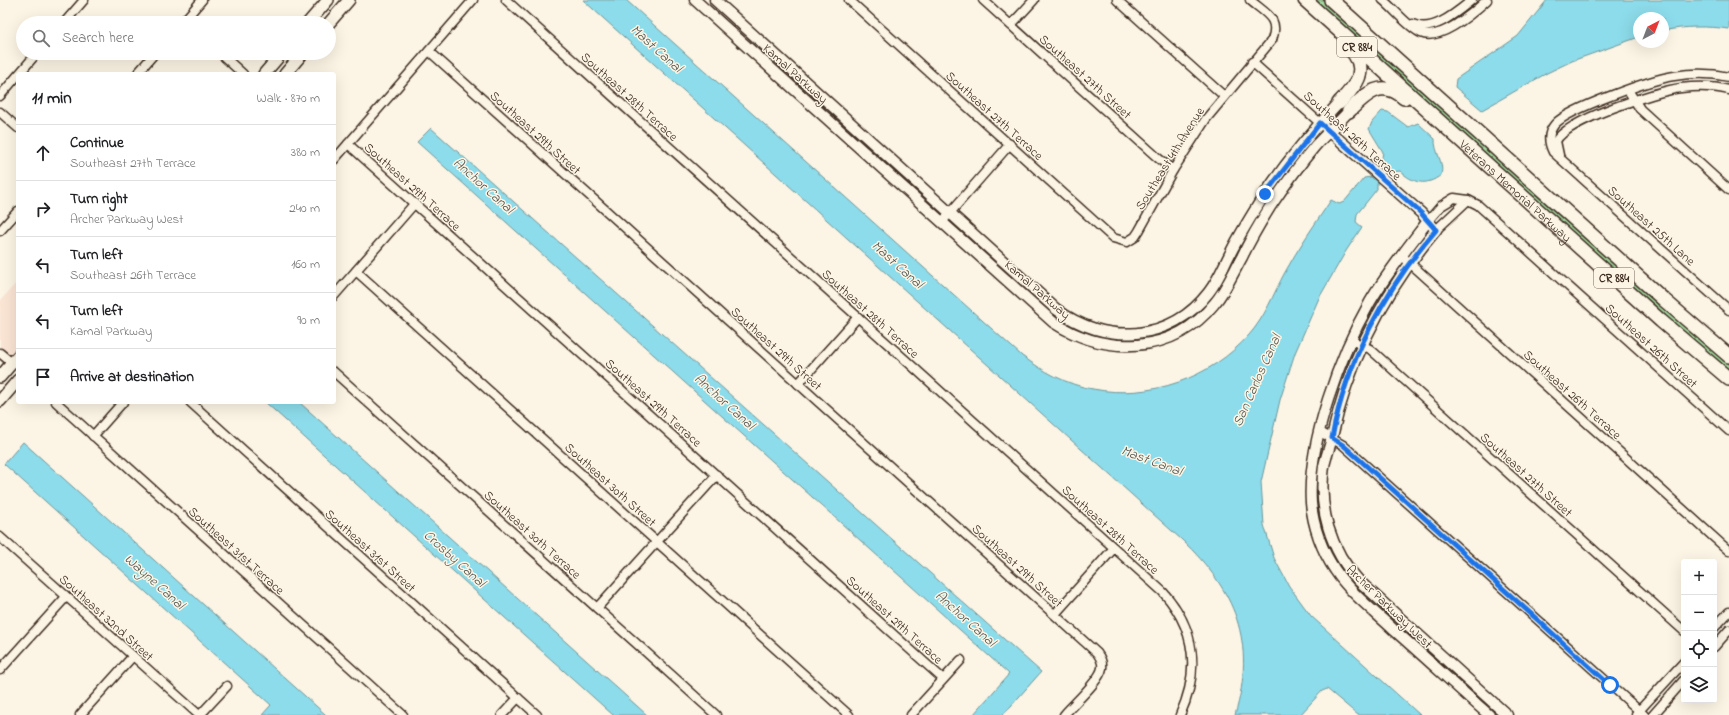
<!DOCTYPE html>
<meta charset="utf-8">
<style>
:root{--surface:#fff;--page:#f2f2f2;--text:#202124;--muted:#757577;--line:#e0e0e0}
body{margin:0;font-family:"Indie Flower",sans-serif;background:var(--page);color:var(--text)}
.controls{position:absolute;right:12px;bottom:12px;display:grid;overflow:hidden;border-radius:4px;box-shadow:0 4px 16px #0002}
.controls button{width:36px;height:36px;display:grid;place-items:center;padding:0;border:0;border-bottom:1px solid var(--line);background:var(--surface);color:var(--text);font:20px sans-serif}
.compass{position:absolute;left:1633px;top:12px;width:36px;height:36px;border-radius:50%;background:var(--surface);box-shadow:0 4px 16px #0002;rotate:42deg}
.stop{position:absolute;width:12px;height:12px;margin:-9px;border:3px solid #1a73e8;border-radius:50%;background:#fff}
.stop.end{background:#1a73e8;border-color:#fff;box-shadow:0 1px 4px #0008}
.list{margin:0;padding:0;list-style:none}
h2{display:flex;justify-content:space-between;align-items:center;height:52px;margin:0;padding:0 16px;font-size:17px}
h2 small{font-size:13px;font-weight:400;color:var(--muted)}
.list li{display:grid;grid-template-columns:26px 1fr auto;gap:12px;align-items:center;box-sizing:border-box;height:56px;padding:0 16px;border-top:1px solid var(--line)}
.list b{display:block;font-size:15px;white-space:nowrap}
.list p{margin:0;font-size:13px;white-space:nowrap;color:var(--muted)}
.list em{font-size:13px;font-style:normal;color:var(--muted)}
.icon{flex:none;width:22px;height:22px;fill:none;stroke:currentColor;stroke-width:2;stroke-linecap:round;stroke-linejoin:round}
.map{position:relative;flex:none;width:1729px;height:715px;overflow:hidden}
.search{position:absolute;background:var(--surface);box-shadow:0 4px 16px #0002;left:16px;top:16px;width:320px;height:44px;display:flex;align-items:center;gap:10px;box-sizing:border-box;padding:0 14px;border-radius:22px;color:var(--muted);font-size:15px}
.panel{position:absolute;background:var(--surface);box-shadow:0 4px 16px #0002;left:16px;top:72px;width:320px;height:332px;border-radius:4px}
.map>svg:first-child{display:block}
.built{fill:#fae4d4}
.green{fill:#a6e0a5;stroke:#708562}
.water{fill:#8ddceb;stroke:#6c9599}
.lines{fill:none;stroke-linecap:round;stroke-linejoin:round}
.minor-casing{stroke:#3b2a1e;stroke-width:11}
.tertiary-casing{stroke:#3b2a1e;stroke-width:13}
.secondary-casing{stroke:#3b2a1e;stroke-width:14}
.trunk-casing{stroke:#3b2a1e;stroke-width:16}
.minor{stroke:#fcf5e5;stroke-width:8}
.tertiary{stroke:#fcf5e5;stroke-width:10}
.secondary{stroke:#fcf5e5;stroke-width:11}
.trunk{stroke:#fcf5e5;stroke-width:13}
.route{stroke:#1a73e8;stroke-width:5}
.labels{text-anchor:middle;stroke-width:3;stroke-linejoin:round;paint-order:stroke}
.shield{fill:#fcf5e5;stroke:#75675a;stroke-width:1}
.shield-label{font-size:12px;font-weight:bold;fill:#3b2a1e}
.street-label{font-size:13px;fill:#3b2a1e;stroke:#fcf5e5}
.water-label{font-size:14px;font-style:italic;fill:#505651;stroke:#fcf5e5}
</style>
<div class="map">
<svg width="1729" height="715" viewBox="0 0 1729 715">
<rect width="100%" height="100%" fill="#fcf5e5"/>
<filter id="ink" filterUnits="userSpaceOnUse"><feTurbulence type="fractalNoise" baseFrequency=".025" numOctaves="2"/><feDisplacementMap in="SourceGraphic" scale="8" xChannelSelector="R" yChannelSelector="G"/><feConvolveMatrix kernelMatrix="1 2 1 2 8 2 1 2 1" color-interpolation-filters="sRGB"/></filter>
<g filter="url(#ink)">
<path class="built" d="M18,281V351L6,365L0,359V301Z"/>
<path class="green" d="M1313,0H1324L1729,362V370L1623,279Z"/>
<g class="water">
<path d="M583,0H626L1022,356C1043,371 1067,385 1093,389C1150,400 1211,378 1249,335C1265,317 1273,295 1284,274C1298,248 1315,224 1331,200L1339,204L1344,202L1364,178L1371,177L1380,168L1383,152L1369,129L1372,122L1382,111L1388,112L1408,127L1418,123L1435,139C1434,152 1445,163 1441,175C1426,187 1413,183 1400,171L1385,173L1377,182V189L1357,214L1356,222L1362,227L1346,251L1319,298L1295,353L1280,400L1261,482L1264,525L1274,558L1289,586L1311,616L1420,715H1358L1327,689L1322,691L1300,715H1235C1257,642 1235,590 1182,540Z"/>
<path d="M1547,0H1729V29C1708,26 1684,26 1663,31V18H1639V37L1572,61L1547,73L1482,110L1455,87L1456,79L1518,36Z"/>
<path d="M431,128L1041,672L1003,715H973L1009,674L417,142Z"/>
<path d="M265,402H299L647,715H613Z"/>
<path d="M23,442L326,715H262L271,705L4,464Z"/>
</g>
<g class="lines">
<g class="minor-casing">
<g id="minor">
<path d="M506,0L1163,592C1196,629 1200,671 1180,715"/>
<path d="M849,0L1113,238L1127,242L1135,237L1139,231L1173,170L1206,119L1272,40C1280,18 1266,14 1250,0"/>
<path d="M983,0L1158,158L1173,170"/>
<path d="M1117,0L1224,96"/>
<path d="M1383,0C1394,9 1408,27 1421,33C1440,42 1474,12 1487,0"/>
<path d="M64,23L84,0"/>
<path d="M182,23L202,0"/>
<path d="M1413,24C1432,34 1457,12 1472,0"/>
<path d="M1011,25L1034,0"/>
<path d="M429,51L1097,653C1100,657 1103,662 1102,668C1100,681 1073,704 1064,715"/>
<path d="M220,53L243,74"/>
<path d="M1252,62L1320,123"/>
<path d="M19,74L37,53"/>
<path d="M137,74L155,53"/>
<path d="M1729,77C1711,73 1692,73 1674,76C1653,79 1568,109 1555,124C1548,132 1548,142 1553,152L1729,310"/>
<path d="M1628,90L1640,109L1729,190"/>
<path d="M0,96L18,75"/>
<path d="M0,112L18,128"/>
<path d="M348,144L943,679"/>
<path d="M1559,155L1556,141C1567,120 1656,91 1681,88C1697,86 1713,86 1729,90"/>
<path d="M334,160L473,0"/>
<path d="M1428,221L1441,206L1454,198L1468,200L1478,205L1729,431"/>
<path d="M942,222L1010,144"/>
<path d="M1436,230L1468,200"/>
<path d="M0,231L18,211"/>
<path d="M1401,255L1729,551"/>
<path d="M356,271L849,715"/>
<path d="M334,296L415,203"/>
<path d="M1351,340L1370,349L1684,631"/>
<path d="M0,353L12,363"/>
<path d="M334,372L716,715"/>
<path d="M798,384L858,317"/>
<path d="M56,402L403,715"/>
<path d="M190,402L537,715"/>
<path d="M1320,432L1343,445L1644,715"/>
<path d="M93,436L123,402"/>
<path d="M0,537L199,715"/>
<path d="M597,608L717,475"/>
<path d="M1055,614L1114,548"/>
<path d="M1714,628L1729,612"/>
<path d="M1714,647L1729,630"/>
<path d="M0,670L66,597"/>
<path d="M1636,714L1684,662"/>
<path d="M80,715L133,656"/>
<path d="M200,715L227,686"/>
<path d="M502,715L518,698"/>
<path d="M911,715L961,660"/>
<path d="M1653,715L1684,680"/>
</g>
</g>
<g class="tertiary-casing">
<g id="tertiary">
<path d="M695,0L1053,322C1105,356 1173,355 1214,304C1226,290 1233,273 1242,257C1250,240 1260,223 1270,207C1284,186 1299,165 1315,146C1326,134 1338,123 1349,111"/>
<path d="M715,0L1056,309C1105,346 1171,342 1209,292C1219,279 1224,265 1231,252C1241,232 1253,213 1265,194C1287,161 1312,131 1339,103"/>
<path d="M1326,128L1421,213L1436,230C1385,290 1349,360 1332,437C1330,447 1326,456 1324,466C1318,508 1330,550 1359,581L1507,715"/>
<path d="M1428,221C1408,247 1387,273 1370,302C1341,353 1307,443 1311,503C1313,526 1322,551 1335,570C1350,593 1374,611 1394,630C1426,658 1457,687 1489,715"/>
</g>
</g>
<g class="secondary-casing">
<g id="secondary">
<path d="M308,23L328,0"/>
<path d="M329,23L349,0"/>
<path d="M264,74L282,53"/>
<path d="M285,74L303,53"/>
<path d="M0,377L18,356"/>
<path d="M0,401L18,380"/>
</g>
</g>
<g class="trunk-casing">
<g id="trunk">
<path id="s1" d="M1305,0L1661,321L1729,379"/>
<path d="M1331,0L1664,300L1729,356"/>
<path d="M1339,103C1356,86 1371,69 1349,48"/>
<path d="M1349,111C1366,94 1382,78 1404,98"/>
</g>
</g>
<use href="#minor" class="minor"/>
<use href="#tertiary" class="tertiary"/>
<use href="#secondary" class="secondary"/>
<use href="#trunk" class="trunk"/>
</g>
</g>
<g class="lines" filter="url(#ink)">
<path class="route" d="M1265,194L1320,123L1421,213L1436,230C1385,289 1346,361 1332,438L1343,445L1361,461L1610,685"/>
</g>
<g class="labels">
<g class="shield">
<rect x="1337" y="37" width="40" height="20" rx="3"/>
<rect x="1594" y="268" width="40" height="20" rx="3"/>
</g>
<g class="shield-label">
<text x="1357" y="51">CR 884</text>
<text x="1614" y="282">CR 884</text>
</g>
<g class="street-label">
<text transform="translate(796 73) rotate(42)" y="5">Kamal Parkway</text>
<text transform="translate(1086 76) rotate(42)" y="5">Southeast 27th Street</text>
<text transform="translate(630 96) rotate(42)" y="5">Southeast 28th Terrace</text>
<text transform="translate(995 115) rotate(42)" y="5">Southeast 27th Terrace</text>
<text transform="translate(536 132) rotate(42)" y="5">Southeast 29th Street</text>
<text transform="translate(1353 135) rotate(42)" y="5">Southeast 26th Terrace</text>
<text transform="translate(1169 158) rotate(-58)" y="5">Southeast 4th Avenue</text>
<text transform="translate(413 186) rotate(42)" y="5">Southeast 29th Terrace</text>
<text dy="5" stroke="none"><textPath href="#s1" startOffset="284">Veterans Memorial Parkway</textPath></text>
<text transform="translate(1652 225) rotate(42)" y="5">Southeast 25th Lane</text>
<text transform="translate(1038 289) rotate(41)" y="5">Kamal Parkway</text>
<text transform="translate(871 313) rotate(42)" y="5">Southeast 28th Terrace</text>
<text transform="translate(1652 345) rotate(42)" y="5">Southeast 26th Street</text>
<text transform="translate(777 348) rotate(42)" y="5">Southeast 29th Street</text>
<text transform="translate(1573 394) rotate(42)" y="5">Southeast 26th Terrace</text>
<text transform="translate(654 402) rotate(42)" y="5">Southeast 29th Terrace</text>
<text transform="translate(1527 474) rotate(42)" y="5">Southeast 27th Street</text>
<text transform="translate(611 484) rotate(42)" y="5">Southeast 30th Street</text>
<text transform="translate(1111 529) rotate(42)" y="5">Southeast 28th Terrace</text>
<text transform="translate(533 534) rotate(42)" y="5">Southeast 30th Terrace</text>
<text transform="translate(237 550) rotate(42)" y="5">Southeast 31st Terrace</text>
<text transform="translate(371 550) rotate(42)" y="5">Southeast 31st Street</text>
<text transform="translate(1018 565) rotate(42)" y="5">Southeast 29th Street</text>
<text transform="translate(1390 606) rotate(44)" y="5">Archer Parkway West</text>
<text transform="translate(107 617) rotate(42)" y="5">Southeast 32nd Street</text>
<text transform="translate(895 619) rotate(42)" y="5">Southeast 29th Terrace</text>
</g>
<g class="water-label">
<text transform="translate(657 48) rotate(42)" y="5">Mast Canal</text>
<text transform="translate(484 185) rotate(42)" y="5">Anchor Canal</text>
<text transform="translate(898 264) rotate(42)" y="5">Mast Canal</text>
<text transform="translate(1256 380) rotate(-66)" y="5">San Carlos Canal</text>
<text transform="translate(725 401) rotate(42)" y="5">Anchor Canal</text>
<text transform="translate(1152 460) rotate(20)" y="5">Mast Canal</text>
<text transform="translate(455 558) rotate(42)" y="5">Crosby Canal</text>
<text transform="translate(155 581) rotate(42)" y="5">Wayne Canal</text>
<text transform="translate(966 618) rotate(42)" y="5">Anchor Canal</text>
</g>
</g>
</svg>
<div class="controls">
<button>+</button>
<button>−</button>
<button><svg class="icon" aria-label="locate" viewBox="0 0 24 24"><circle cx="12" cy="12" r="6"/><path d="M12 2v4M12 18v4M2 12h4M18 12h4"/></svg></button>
<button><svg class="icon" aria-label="layers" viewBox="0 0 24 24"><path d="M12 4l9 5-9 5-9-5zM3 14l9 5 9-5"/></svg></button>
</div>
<svg class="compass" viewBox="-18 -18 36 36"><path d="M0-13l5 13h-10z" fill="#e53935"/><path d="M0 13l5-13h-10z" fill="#757577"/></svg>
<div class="stop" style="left:1610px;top:685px"></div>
<div class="stop end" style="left:1265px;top:194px"></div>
<div class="search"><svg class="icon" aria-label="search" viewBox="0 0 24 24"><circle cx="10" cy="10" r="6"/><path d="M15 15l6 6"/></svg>Search here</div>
<section class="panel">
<h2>11 min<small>Walk · 870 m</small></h2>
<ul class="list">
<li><svg class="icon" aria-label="ahead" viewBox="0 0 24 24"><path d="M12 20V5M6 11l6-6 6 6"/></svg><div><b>Continue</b><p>Southeast 27th Terrace</p></div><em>380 m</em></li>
<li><svg class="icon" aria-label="right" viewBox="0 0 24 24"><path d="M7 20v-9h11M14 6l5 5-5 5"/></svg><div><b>Turn right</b><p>Archer Parkway West</p></div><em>240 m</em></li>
<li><svg class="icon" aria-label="left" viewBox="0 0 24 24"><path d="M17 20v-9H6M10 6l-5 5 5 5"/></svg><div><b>Turn left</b><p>Southeast 26th Terrace</p></div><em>160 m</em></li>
<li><svg class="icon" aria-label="left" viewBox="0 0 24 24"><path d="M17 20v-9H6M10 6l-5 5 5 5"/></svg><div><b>Turn left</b><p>Kamal Parkway</p></div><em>90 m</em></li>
<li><svg class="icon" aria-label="arrive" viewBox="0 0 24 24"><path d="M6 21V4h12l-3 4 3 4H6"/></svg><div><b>Arrive at destination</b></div></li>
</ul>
</section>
</div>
